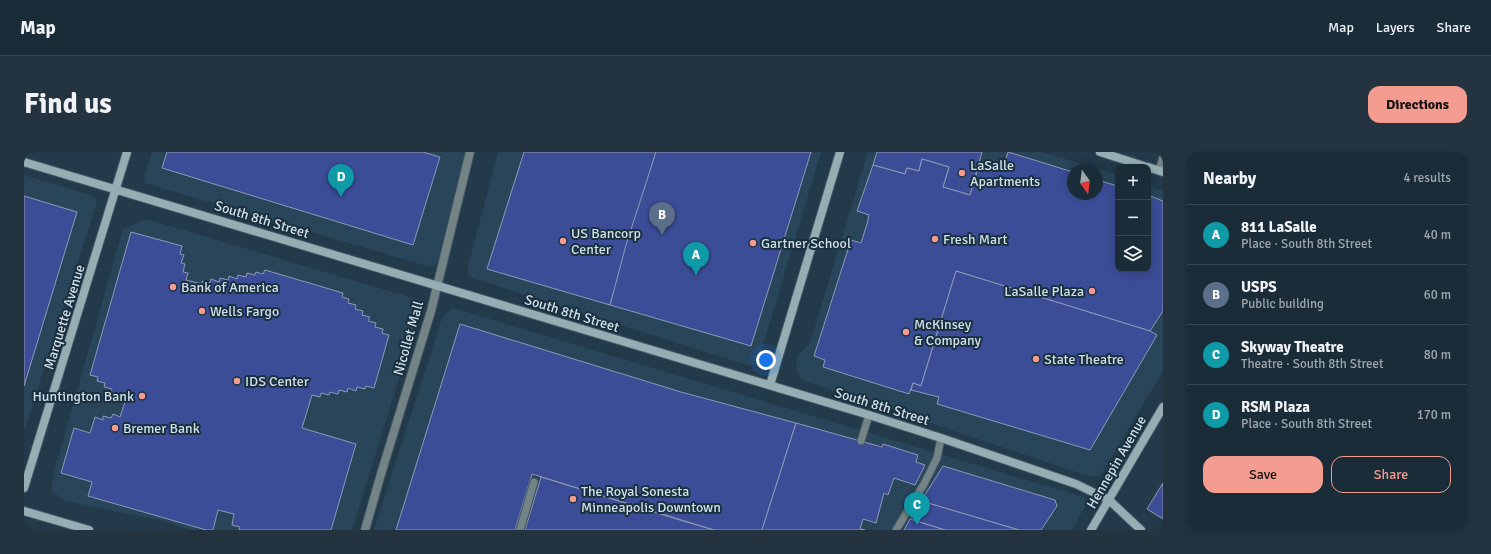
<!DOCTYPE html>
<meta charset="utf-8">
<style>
:root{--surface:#1a2c38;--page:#233440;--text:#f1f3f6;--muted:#9fa7ae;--line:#384853;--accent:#f59c90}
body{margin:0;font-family:Signika,sans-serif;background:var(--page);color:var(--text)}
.controls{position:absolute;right:12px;top:12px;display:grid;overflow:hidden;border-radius:8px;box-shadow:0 2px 10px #0003}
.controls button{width:36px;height:36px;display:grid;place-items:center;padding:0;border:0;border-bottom:1px solid var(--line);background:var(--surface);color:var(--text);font:20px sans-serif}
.compass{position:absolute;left:1043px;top:12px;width:36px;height:36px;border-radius:50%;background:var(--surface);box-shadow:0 2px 10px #0003;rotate:166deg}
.you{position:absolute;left:742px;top:208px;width:14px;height:14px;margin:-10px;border:3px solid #fff;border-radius:50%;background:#1a73e8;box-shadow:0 0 0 6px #1a73e833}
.badge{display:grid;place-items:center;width:26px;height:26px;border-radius:50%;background:var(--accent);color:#fff;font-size:13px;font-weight:700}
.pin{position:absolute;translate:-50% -33px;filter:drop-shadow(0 1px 2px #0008)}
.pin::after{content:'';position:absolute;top:21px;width:14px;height:12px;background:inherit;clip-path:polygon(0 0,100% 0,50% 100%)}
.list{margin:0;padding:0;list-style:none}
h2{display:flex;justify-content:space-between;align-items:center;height:52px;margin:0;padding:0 16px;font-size:17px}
h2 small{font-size:13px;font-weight:400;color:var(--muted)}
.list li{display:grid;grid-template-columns:26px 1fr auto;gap:12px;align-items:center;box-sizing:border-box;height:60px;padding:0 16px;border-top:1px solid var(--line)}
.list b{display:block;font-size:15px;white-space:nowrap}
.list p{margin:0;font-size:13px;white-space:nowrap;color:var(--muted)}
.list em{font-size:13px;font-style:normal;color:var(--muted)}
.actions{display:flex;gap:8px;padding:12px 16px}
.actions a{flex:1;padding:9px 0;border:1px solid var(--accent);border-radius:12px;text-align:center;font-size:14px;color:var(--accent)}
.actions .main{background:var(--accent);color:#111}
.icon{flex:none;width:22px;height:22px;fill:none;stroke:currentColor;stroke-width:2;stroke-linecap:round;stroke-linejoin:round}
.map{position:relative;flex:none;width:1139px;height:378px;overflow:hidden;border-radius:12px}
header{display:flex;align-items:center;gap:24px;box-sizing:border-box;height:56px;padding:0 20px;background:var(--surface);border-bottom:1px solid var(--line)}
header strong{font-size:19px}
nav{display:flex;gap:22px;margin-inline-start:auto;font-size:14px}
.intro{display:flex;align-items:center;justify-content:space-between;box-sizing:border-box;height:96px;padding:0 24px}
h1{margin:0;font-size:28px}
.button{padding:10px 18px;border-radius:12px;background:var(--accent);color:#111;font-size:14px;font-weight:700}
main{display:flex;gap:24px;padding:0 24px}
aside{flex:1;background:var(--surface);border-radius:12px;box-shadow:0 2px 10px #0003}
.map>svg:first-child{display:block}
.built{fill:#28455a;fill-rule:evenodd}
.building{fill:#3b4d97;stroke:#9099b3}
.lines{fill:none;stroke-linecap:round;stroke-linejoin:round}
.lane-casing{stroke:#425867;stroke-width:9}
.street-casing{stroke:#425867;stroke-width:10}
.secondary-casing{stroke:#425867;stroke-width:10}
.lane{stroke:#748386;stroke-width:7}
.street{stroke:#748386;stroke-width:8}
.secondary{stroke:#96aeb3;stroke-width:8}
.poi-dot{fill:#f59c90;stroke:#19303f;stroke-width:1.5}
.labels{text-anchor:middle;stroke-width:4;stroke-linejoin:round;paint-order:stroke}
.poi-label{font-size:14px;fill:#d2dfe9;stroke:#19303f;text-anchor:start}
.street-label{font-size:14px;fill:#d2dfe9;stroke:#19303f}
</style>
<header>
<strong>Map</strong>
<nav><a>Map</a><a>Layers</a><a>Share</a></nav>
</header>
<div class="intro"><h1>Find us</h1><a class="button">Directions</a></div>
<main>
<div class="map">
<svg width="1139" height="378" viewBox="0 0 1139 378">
<rect width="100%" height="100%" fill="#233a4a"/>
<g class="built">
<path d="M128,0H441L414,108L411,114L406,115L124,32L121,31L120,27Z"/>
<path d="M474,0H797L735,207L731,212L723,213L448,126L445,123L443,118Z"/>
<path d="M844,0H1018L1094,23V117H1124V34L1139,39V219L1076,324L1071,325L1064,324L778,228L774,222L772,215L774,203L786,191ZM1049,18H1073V42H1049Z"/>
<path d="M0,23L70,44L73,50L0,279Z"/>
<path d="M122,67L399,149L328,378H166L140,369L41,349L27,338L31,317L99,77Z"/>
<path d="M429,156L1059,345L1062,348L1061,355L1048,378H350L418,166L421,162Z"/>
</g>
<g class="building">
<path d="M143,0H399L416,5L389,93L138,16Z"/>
<path d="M500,0H632L586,153L463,117Z"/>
<path d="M632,0H787L727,194L586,153L602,93Z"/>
<path d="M853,0H958L946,43L919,35L925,15L898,7L895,19L883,16L881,22L849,13Z"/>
<path d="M984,0L1049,20V42H1073V28L1094,34V117H1124V43L1139,49V159L1126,179L932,119L897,234L889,231L885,242L799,215L801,208L790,204L827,88L837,91L843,72L845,63L833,59L849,13L881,22L883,16L895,19L898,7L925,15L919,35L946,43L956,10L979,17Z"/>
<path d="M0,44L53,60L0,234Z"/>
<path d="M107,80L158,94L156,102L160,103L157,111L161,112L159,120L164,121L162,128L178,132V129L186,131L187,127L195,130L196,126L204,128L205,124L213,127L214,123L222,125L223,121L231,123L232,120L239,122L241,118L319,141L318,145L325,147L324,151L332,153L331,157L339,159L338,163L346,165L344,169L352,171L351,175L359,177L358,181L365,183L350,236L342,234L341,237L333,235L332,239L324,236L323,240L315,238L314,242L306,240L305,243L297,241L296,245L288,243L278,276L332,292L307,378H215L216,375L208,373L210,362L194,358L189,378H182L64,344L68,330L37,321L50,276L66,281L71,265L79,268V264L87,266L89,262L96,265L100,253L101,249L93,247L94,243L87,241L88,237L80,235L81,231L73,229L74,225L66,223Z"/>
<path d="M932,119L1126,179L1133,183L1066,298L913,252L915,245L887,238L889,231L897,234Z"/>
<path d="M436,172L657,240L772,271L738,378H690L508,322L491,378H372Z"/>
<path d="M772,271L858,295L859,292L894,303L892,310L901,313L891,333L870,326L864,343L860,341L852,371L839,367L836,377L841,378H738Z"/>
<path d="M919,314L1031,348L1033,354L1017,378H995L897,349Z"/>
<path d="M517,325L659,369L690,378H501Z"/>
<path d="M1139,331V367L1123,357Z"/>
<path d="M897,349L995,378H921L886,367Z"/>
<path d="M886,367L921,378H880Z"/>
</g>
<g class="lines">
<g class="lane-casing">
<g id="lane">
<path d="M1135,19L1139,5"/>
<path d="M837,289L845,263"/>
<path d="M496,378L510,330"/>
<path d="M872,378L900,332L913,306L917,286"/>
</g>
</g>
<g class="street-casing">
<path id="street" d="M341,378L357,322L407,159L446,0"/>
</g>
<g class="secondary-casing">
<g id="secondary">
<path d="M1076,0L1123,15"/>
<path d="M0,10L845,263L917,286L1052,332L1085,348L1117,378"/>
<path d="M1124,15L1139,20"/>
<path d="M746,233L816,0"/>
<path d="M0,336L103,0"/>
<path d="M0,359L65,378"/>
<path d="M1067,378L1139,255"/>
</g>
</g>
<use href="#lane" class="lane"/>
<use href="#street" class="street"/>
<use href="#secondary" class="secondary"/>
</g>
<g class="poi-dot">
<circle cx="938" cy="21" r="4"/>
<circle cx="911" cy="87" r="4"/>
<circle cx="539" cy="89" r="4"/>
<circle cx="729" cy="91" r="4"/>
<circle cx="149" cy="135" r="4"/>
<circle cx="1068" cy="139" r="4"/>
<circle cx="178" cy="159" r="4"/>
<circle cx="882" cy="180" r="4"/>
<circle cx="1012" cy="207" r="4"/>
<circle cx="213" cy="229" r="4"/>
<circle cx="118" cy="244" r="4"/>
<circle cx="91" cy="276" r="4"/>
<circle cx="549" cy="347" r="4"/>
</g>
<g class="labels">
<g class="poi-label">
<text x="946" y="18">LaSalle<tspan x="946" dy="16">Apartments</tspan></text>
<text x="547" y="86">US Bancorp<tspan x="547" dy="16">Center</tspan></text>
<text x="919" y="92">Fresh Mart</text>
<text x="737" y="96">Gartner School</text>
<text x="157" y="140">Bank of America</text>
<text x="1060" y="144" text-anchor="end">LaSalle Plaza</text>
<text x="186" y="164">Wells Fargo</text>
<text x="890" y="177">McKinsey<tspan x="890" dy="16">&amp; Company</tspan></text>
<text x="1020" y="212">State Theatre</text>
<text x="221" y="234">IDS Center</text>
<text x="110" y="249" text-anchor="end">Huntington Bank</text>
<text x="99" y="281">Bremer Bank</text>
<text x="557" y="344">The Royal Sonesta<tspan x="557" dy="16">Minneapolis Downtown</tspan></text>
</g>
<g class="street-label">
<text transform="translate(238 67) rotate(17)" y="5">South 8th Street</text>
<text transform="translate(548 161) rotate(17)" y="5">South 8th Street</text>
<text transform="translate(40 165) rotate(-73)" y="5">Marquette Avenue</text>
<text transform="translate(384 186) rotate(-74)" y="5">Nicollet Mall</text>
<text transform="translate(858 254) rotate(17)" y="5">South 8th Street</text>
<text transform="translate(1092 310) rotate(-60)" y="5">Hennepin Avenue</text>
</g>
</g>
</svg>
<div class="controls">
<button>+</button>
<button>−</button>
<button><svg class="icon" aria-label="layers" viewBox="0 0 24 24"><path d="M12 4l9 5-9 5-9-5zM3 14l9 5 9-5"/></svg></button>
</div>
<svg class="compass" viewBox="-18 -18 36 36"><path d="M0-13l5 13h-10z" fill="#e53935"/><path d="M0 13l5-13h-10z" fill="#9fa7ae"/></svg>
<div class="you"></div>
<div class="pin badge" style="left:672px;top:123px;background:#0f9aa8">A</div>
<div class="pin badge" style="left:638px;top:83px;background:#5c6f8a">B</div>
<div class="pin badge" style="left:893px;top:373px;background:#0f9aa8">C</div>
<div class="pin badge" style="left:317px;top:45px;background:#0f9aa8">D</div>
</div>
<aside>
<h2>Nearby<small>4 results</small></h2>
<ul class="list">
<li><span class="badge" style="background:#0f9aa8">A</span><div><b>811 LaSalle</b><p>Place · South 8th Street</p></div><em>40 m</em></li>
<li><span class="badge" style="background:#5c6f8a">B</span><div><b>USPS</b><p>Public building</p></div><em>60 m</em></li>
<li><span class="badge" style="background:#0f9aa8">C</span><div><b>Skyway Theatre</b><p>Theatre · South 8th Street</p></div><em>80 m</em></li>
<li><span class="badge" style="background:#0f9aa8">D</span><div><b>RSM Plaza</b><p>Place · South 8th Street</p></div><em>170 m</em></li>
</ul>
<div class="actions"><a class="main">Save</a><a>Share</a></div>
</aside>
</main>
